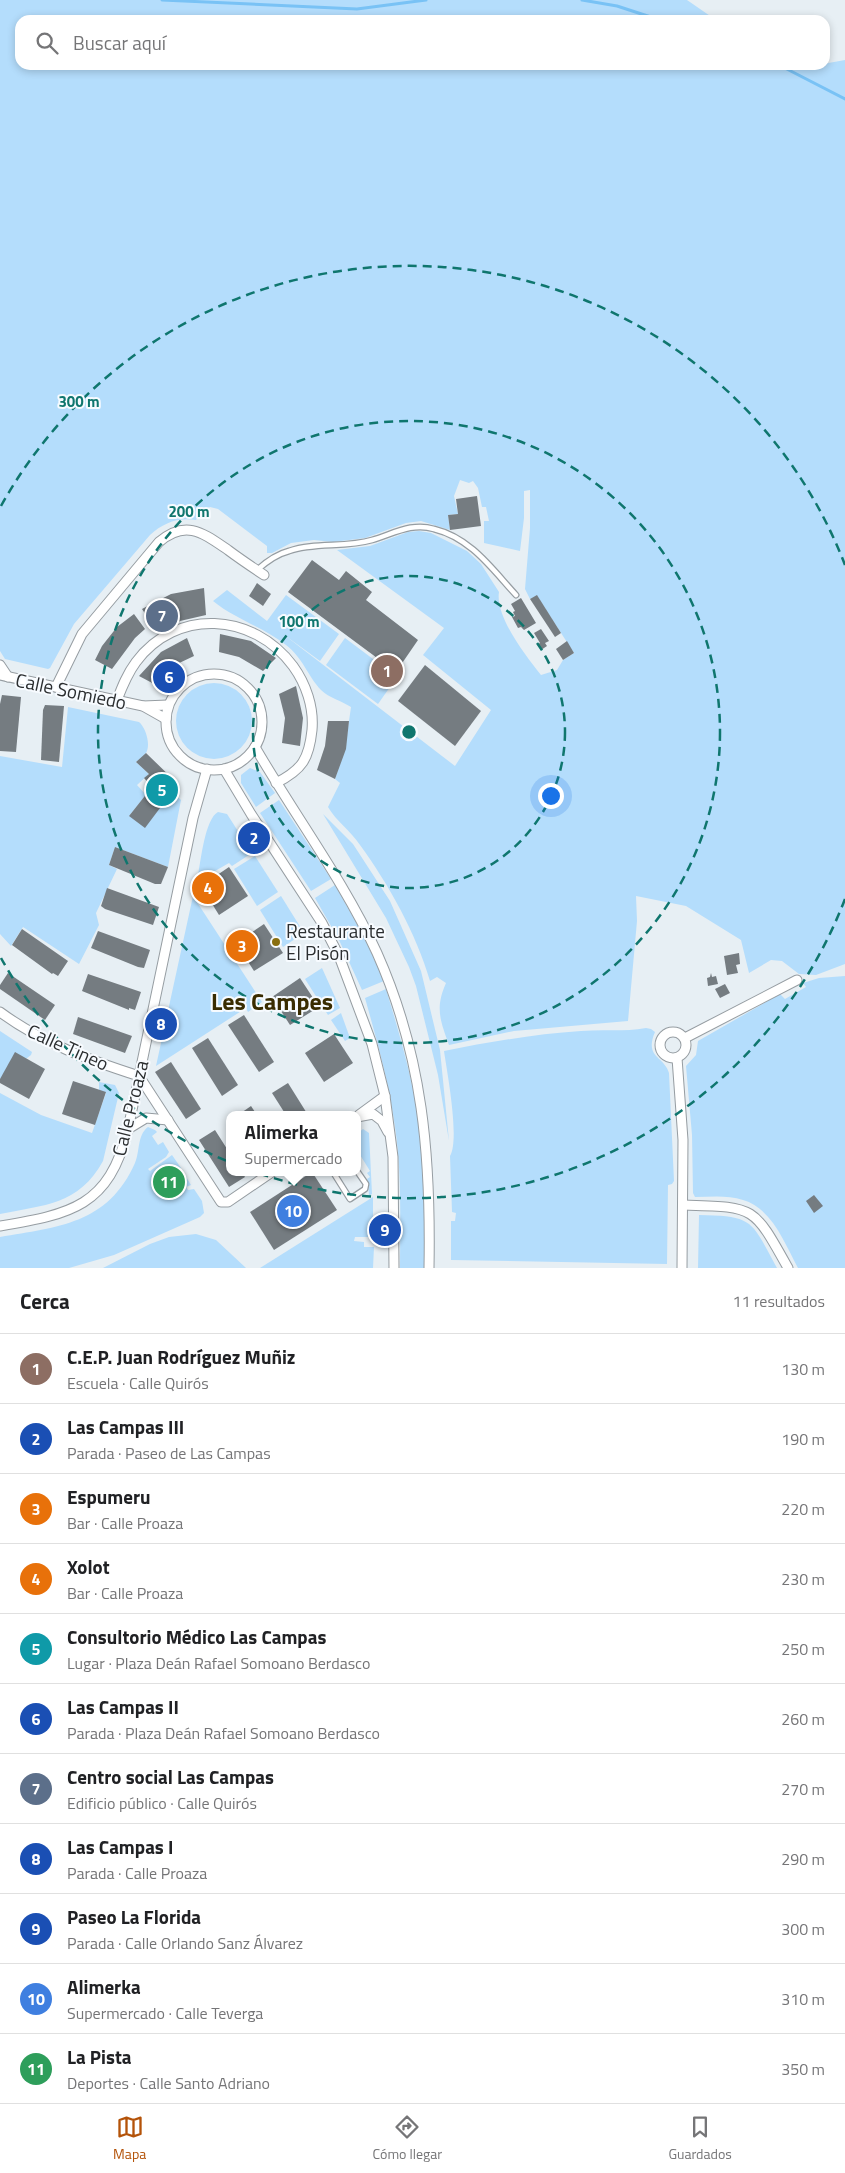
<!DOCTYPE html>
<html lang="es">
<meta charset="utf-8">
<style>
:root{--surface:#fff;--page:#f2f2f2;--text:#202124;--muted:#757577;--line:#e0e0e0;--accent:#b45309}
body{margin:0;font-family:"Titillium Web",sans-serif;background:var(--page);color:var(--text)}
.you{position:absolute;left:550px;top:795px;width:18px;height:18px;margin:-12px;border:4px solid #fff;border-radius:50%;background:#1a73e8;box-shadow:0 0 0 8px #1a73e833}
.badge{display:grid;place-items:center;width:32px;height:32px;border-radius:50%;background:var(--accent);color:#fff;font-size:16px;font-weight:700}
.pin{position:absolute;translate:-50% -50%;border:2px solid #fff;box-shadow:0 1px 5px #0006}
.popup{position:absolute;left:226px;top:1111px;width:135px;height:65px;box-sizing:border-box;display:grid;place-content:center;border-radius:10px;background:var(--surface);filter:drop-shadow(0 1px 4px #0005);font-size:16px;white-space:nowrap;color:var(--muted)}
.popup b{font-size:19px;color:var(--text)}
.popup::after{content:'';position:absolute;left:50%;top:100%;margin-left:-10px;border:10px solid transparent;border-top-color:var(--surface)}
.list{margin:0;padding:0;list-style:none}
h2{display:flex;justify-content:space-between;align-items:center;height:65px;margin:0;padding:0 20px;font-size:21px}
h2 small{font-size:16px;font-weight:400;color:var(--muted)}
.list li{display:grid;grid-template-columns:32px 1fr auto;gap:15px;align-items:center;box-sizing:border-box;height:70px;padding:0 20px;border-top:1px solid var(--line)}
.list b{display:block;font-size:19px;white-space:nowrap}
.list p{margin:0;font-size:16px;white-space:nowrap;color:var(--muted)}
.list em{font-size:16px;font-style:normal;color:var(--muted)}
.icon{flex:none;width:28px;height:28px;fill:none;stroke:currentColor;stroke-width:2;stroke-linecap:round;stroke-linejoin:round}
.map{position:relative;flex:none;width:845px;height:1268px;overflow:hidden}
.search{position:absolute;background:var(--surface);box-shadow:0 2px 8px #0003;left:15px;right:15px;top:15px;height:55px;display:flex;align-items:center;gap:12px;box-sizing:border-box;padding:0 18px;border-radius:15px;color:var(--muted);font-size:19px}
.sheet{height:835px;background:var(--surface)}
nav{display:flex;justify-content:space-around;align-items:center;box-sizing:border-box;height:70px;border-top:1px solid var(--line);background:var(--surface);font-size:14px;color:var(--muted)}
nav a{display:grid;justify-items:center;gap:2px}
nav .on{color:var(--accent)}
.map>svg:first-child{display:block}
.green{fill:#b4ddfc}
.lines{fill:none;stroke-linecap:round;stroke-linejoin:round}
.stream{stroke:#79c2f5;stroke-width:3}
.building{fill:#757c81}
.lane-casing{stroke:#969da2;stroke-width:7}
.street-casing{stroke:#969da2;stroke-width:11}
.lane{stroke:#fff;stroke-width:4.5}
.street{stroke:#fff;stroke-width:9}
.ring{fill:none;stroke:#0f766e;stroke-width:2.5;stroke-dasharray:9 6}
.poi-dot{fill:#896e0f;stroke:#f7fbff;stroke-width:2}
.labels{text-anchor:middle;stroke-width:4;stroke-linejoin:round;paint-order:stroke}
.street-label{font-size:19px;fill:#2b2e30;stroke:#f7fbff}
.poi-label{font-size:19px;fill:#2b2e30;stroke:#f7fbff;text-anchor:start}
.district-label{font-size:24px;font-weight:bold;fill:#392c01;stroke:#f7fbff}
.centre{fill:#0f766e;stroke:#f7fbff;stroke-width:2.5}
.ring-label{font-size:15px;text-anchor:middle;font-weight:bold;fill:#0f766e;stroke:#f7fbff;stroke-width:4;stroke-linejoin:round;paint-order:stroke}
</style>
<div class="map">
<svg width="845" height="1268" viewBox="0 0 845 1268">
<rect width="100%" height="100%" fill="#e7eff4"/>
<g class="green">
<path d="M0,0H687L716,20H20V65H782L790,70L845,60V964L816,975L799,974L782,961L771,960L749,973L741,940L686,906L636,896L637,921L628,1021L514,1031L449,1045C440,1020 435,1008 446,983L437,977L430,981C416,933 389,885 360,845C351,831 336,821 328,807L340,783L335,779L345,749L351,707C342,701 329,698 321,690C307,675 303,658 286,645C263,627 235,619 213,601L227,590L267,621L286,595L339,634L320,661L283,634L455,766L491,710L423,655L444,628L337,550L370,546L408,532L419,531L431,533L467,551L481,564L499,592C495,617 526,656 541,675L557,670L563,660L574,653L537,596L530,599L525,589L530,528V490L524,491V518L520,551L484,543V521H489L486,507H482L478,488L473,481L469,483L460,480L454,496L458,514L448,515L450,530L421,521L406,523L365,538L333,542L314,540L291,543L272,553H267V546L218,509L210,507L203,510L196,520C178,517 163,523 150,535L74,624L50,668L48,669L5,659L0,651Z"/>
<path d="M345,638L397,677L378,704L326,665Z"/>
<circle cx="214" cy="721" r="38"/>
<path d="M68,707L139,722C146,728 151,745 146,753C143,757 139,760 136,762L149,774L137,785L146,795L129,816L172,792L181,800L168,867L115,847L109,865L117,869L96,913L99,925L79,964L23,927L11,946L0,934V756L62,767Z"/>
<path d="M250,768L260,772L275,793L256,807L241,783V775Z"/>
<path d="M279,800L331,879L311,891L260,813Z"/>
<path d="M218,812L227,814L252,853L232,866L229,863L201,879L198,875C201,860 205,819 218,812Z"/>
<path d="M323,814L353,844L390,901L421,971L440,1050L449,1141L438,1075L416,986L409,967L386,918Z"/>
<path d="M255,856L278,892L257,906L234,869Z"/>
<path d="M335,885L363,935L384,981L362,990L339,940L315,898Z"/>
<path d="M193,896L262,1002L248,1012L246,1008L156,1066Z"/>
<path d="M281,896L304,933L283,947L260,910Z"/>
<path d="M322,968L340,1008L328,1015L305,979Z"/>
<path d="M845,976V1268H798C785,1244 772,1208 743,1200C728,1195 711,1197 695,1197L693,1193L692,1135L686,1066L696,1055L698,1041L780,994L785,999L806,987L803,983L819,978Z"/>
<path d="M386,989C401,1039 416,1089 421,1142C425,1184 424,1226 424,1268H400C400,1221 402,1174 395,1127C389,1083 377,1041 365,998Z"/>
<path d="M341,1013L350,1038L345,1041L331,1020Z"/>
<path d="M646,1028L651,1029L655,1032C644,1058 664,1056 669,1073L674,1181L672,1184L668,1185L667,1264L451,1260V1221H455L456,1213L452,1212L450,1156C460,1139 447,1072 444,1051C489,1042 535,1034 581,1031C603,1029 624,1032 646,1028Z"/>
<path d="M0,1031L32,1052L31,1055L0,1079Z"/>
<path d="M99,1082L115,1085L119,1093L103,1161C79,1205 44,1205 0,1214V1093L41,1115L92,1133L106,1093L99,1090Z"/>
<path d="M148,1127L155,1130L157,1132L152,1136L158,1145L163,1142L169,1152L166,1157L148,1169L150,1171L172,1155L181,1168L175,1172L178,1176L183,1172L191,1185L186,1187L188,1190L194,1189L202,1201L204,1213L200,1217L114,1255L69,1268H0V1237C58,1227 108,1224 135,1163C140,1152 137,1135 148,1127Z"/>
<path d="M363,1129L369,1133L372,1194L369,1196L368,1182L367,1179L370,1177L367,1173L370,1171L357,1150V1134Z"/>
<path d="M373,1197V1237H355L354,1241L364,1242V1247H374L373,1268H260Z"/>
<path d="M699,1215C755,1216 751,1221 777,1268H698Z"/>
<path d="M196,1234L216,1240L246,1268H103L150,1244L169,1237Z"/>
</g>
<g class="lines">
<g class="stream">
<path d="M162,0L357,9L426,0"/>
<path d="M582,0L617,6L660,20"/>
<path d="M779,65L845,99"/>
</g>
</g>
<g class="building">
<path d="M477,496L481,526L450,530L448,515L458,514L456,499Z"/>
<path d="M312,560L339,580L346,571L372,592L366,600L418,640L396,672L288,592Z"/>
<path d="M257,583L271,594L263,606L249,596Z"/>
<path d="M204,588L206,615L180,621L157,632L142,609L171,594Z"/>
<path d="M537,595L561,633L555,637L530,599Z"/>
<path d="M521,598L536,623L524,630L521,627L518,628L512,617L515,616L513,612L515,611L511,604Z"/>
<path d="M134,614L145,629L135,638L112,669L95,660L102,646L117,627Z"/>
<path d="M541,629L549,641L545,643L547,646L541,650L538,644L540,643L534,633Z"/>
<path d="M220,634L251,641L276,658L263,671L239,657L219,652Z"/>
<path d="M187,638L194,656L175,665L156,685L139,676L161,652Z"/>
<path d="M567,641L574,653L563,660L556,649Z"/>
<path d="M425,665L481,711L455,746L398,701Z"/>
<path d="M296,686L303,718L300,746L282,743L285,718L279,694Z"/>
<path d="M2,695L21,697L16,752L0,751V704Z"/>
<path d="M45,705L64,706L59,762L41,760L43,710Z"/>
<path d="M328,721H349L346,749L335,779L317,770L325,746Z"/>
<path d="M146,753L178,784L145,828L129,816L152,787L144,778L149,774L136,762Z"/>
<path d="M115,847L168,867L161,884H155L109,865Z"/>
<path d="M229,867L248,896L219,915L201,886Z"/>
<path d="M107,888L159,907L153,925L105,909L101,906Z"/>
<path d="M264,924L283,953L254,971L236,943Z"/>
<path d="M22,929L68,961L58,976L53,973L52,974L12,945Z"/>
<path d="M98,931L150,950L144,968L138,967L91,948Z"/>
<path d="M739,953L740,964L736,965L738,973L727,975L724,956Z"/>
<path d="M8,973L55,1005L45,1020L0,989V985Z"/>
<path d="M711,973L712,977L716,976L718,984L708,986L707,978L710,977Z"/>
<path d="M88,974L141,992L135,1010L129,1008V1010L82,991Z"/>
<path d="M300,978L319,1007L290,1025L272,997Z"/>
<path d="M725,984L730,993L720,998L715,989Z"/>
<path d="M244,1015L274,1062L259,1072L228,1025Z"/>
<path d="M78,1017L132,1036L125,1053L73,1034Z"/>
<path d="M334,1034L353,1063L324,1082L305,1053Z"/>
<path d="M208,1038L238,1085L222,1096L192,1048Z"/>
<path d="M15,1052L45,1069L29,1099L0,1083V1079Z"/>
<path d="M171,1062L201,1109L186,1119L155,1072Z"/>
<path d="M73,1081L106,1092L95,1125L62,1114Z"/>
<path d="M288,1083L308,1115H286L272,1093Z"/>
<path d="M251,1106L257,1115H238Z"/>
<path d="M215,1130L229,1152V1172H242L245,1177L229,1187L199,1140Z"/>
<path d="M312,1172L337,1210L274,1250L250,1212Z"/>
<path d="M814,1195L823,1206L814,1213L806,1201Z"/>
</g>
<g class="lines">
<g class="lane-casing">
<g id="lane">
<path d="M257,570C266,562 277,554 289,551C315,542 345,548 372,540C393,534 412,522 434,529C471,538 492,569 516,595"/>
<path d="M333,1172L350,1199L365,1189L366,1184L357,1171"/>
</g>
</g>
<g class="street-casing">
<g id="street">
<path d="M0,665L8,677"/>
<circle cx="214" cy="722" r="48"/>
<path d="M0,675L143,706L166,719"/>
<path d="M56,687L82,634L159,542C186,519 203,533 228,550C240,559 252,567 264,575"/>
<path d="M117,700C122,687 127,674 136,662C176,608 253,612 293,666C306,684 314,707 312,730C309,759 302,770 276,783"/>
<path d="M143,706L168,705"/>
<path d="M255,747C295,816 344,881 377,953C423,1056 431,1157 429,1268"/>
<path d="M224,769L251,814L322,923L339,956L372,1044L385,1096L393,1157L394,1268"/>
<path d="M0,1012C42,1043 89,1060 139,1076"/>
<circle cx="673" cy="1045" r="13"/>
<path d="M685,1038L797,980"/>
<path d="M677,1058L683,1140L682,1268"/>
<path d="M139,1076L221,1202H228L272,1172"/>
<path d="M359,1115L385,1096"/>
<path d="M357,1117L373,1114L382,1121L388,1132"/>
<path d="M128,1129L146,1118L168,1120"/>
<path d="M683,1205C755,1207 753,1205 788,1268"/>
<path d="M0,1226C71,1214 109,1207 128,1129L193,818L207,769"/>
</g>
</g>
<use href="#lane" class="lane"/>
<use href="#street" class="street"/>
</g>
<g class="ring">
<circle cx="409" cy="732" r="156"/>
<circle cx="409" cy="732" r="311"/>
<path d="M845 899A467 467 0 0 1 1 958M1 506A467 467 0 0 1 845 565"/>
</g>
<circle class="poi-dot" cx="276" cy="942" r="5"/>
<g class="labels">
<g class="street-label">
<text transform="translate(71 691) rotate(12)" y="7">Calle Somiedo</text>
<text transform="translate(68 1047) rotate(24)" y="7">Calle Tineo</text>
<text transform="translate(130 1108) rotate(-76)" y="7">Calle Proaza</text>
</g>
<g class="poi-label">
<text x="286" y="938">Restaurante<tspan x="286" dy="22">El Pisón</tspan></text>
</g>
<g class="district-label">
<text x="272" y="1010">Les Campes</text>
</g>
</g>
<circle cx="409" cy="732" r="8" class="centre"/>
<g class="ring-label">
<text x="79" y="407">300 m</text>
<text x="189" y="517">200 m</text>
<text x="299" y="627">100 m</text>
</g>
</svg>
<div class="you"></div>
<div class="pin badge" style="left:387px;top:671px;background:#8d6e63">1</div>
<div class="pin badge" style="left:254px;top:838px;background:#1a4fb4">2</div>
<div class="pin badge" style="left:242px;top:946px;background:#e8710a">3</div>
<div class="pin badge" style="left:208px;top:888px;background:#e8710a">4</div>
<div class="pin badge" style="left:162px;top:790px;background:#0f9aa8">5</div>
<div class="pin badge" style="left:169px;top:677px;background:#1a4fb4">6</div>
<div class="pin badge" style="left:162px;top:616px;background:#5c6f8a">7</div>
<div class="pin badge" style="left:161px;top:1024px;background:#1a4fb4">8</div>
<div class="pin badge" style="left:385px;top:1230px;background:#1a4fb4">9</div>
<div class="pin badge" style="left:293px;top:1211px;background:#3f7fe0">10</div>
<div class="popup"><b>Alimerka</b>Supermercado</div>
<div class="pin badge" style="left:169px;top:1182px;background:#2e9e5b">11</div>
<div class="search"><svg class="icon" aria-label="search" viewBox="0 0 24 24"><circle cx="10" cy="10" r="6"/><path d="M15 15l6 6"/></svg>Buscar aquí</div>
</div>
<section class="sheet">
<h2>Cerca<small>11 resultados</small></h2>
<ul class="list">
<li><span class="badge" style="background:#8d6e63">1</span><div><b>C.E.P. Juan Rodríguez Muñiz</b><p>Escuela · Calle Quirós</p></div><em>130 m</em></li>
<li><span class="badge" style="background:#1a4fb4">2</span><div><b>Las Campas III</b><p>Parada · Paseo de Las Campas</p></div><em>190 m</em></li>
<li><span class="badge" style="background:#e8710a">3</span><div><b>Espumeru</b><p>Bar · Calle Proaza</p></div><em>220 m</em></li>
<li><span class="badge" style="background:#e8710a">4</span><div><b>Xolot</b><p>Bar · Calle Proaza</p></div><em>230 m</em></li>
<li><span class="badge" style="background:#0f9aa8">5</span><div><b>Consultorio Médico Las Campas</b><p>Lugar · Plaza Deán Rafael Somoano Berdasco</p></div><em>250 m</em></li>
<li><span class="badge" style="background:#1a4fb4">6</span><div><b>Las Campas II</b><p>Parada · Plaza Deán Rafael Somoano Berdasco</p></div><em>260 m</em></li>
<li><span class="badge" style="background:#5c6f8a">7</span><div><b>Centro social Las Campas</b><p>Edificio público · Calle Quirós</p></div><em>270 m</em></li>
<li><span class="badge" style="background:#1a4fb4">8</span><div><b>Las Campas I</b><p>Parada · Calle Proaza</p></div><em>290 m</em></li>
<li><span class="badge" style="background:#1a4fb4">9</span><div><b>Paseo La Florida</b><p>Parada · Calle Orlando Sanz Álvarez</p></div><em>300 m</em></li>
<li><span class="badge" style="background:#3f7fe0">10</span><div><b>Alimerka</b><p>Supermercado · Calle Teverga</p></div><em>310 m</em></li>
<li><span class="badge" style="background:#2e9e5b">11</span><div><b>La Pista</b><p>Deportes · Calle Santo Adriano</p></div><em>350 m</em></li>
</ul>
</section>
<nav>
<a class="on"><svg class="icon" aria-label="map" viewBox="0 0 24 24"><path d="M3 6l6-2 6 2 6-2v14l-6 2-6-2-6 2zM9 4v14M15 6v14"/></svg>Mapa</a>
<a><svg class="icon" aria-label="directions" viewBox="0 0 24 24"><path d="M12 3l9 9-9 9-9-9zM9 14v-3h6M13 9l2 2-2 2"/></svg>Cómo llegar</a>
<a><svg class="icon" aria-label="saved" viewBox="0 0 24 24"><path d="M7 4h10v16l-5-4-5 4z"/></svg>Guardados</a>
</nav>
